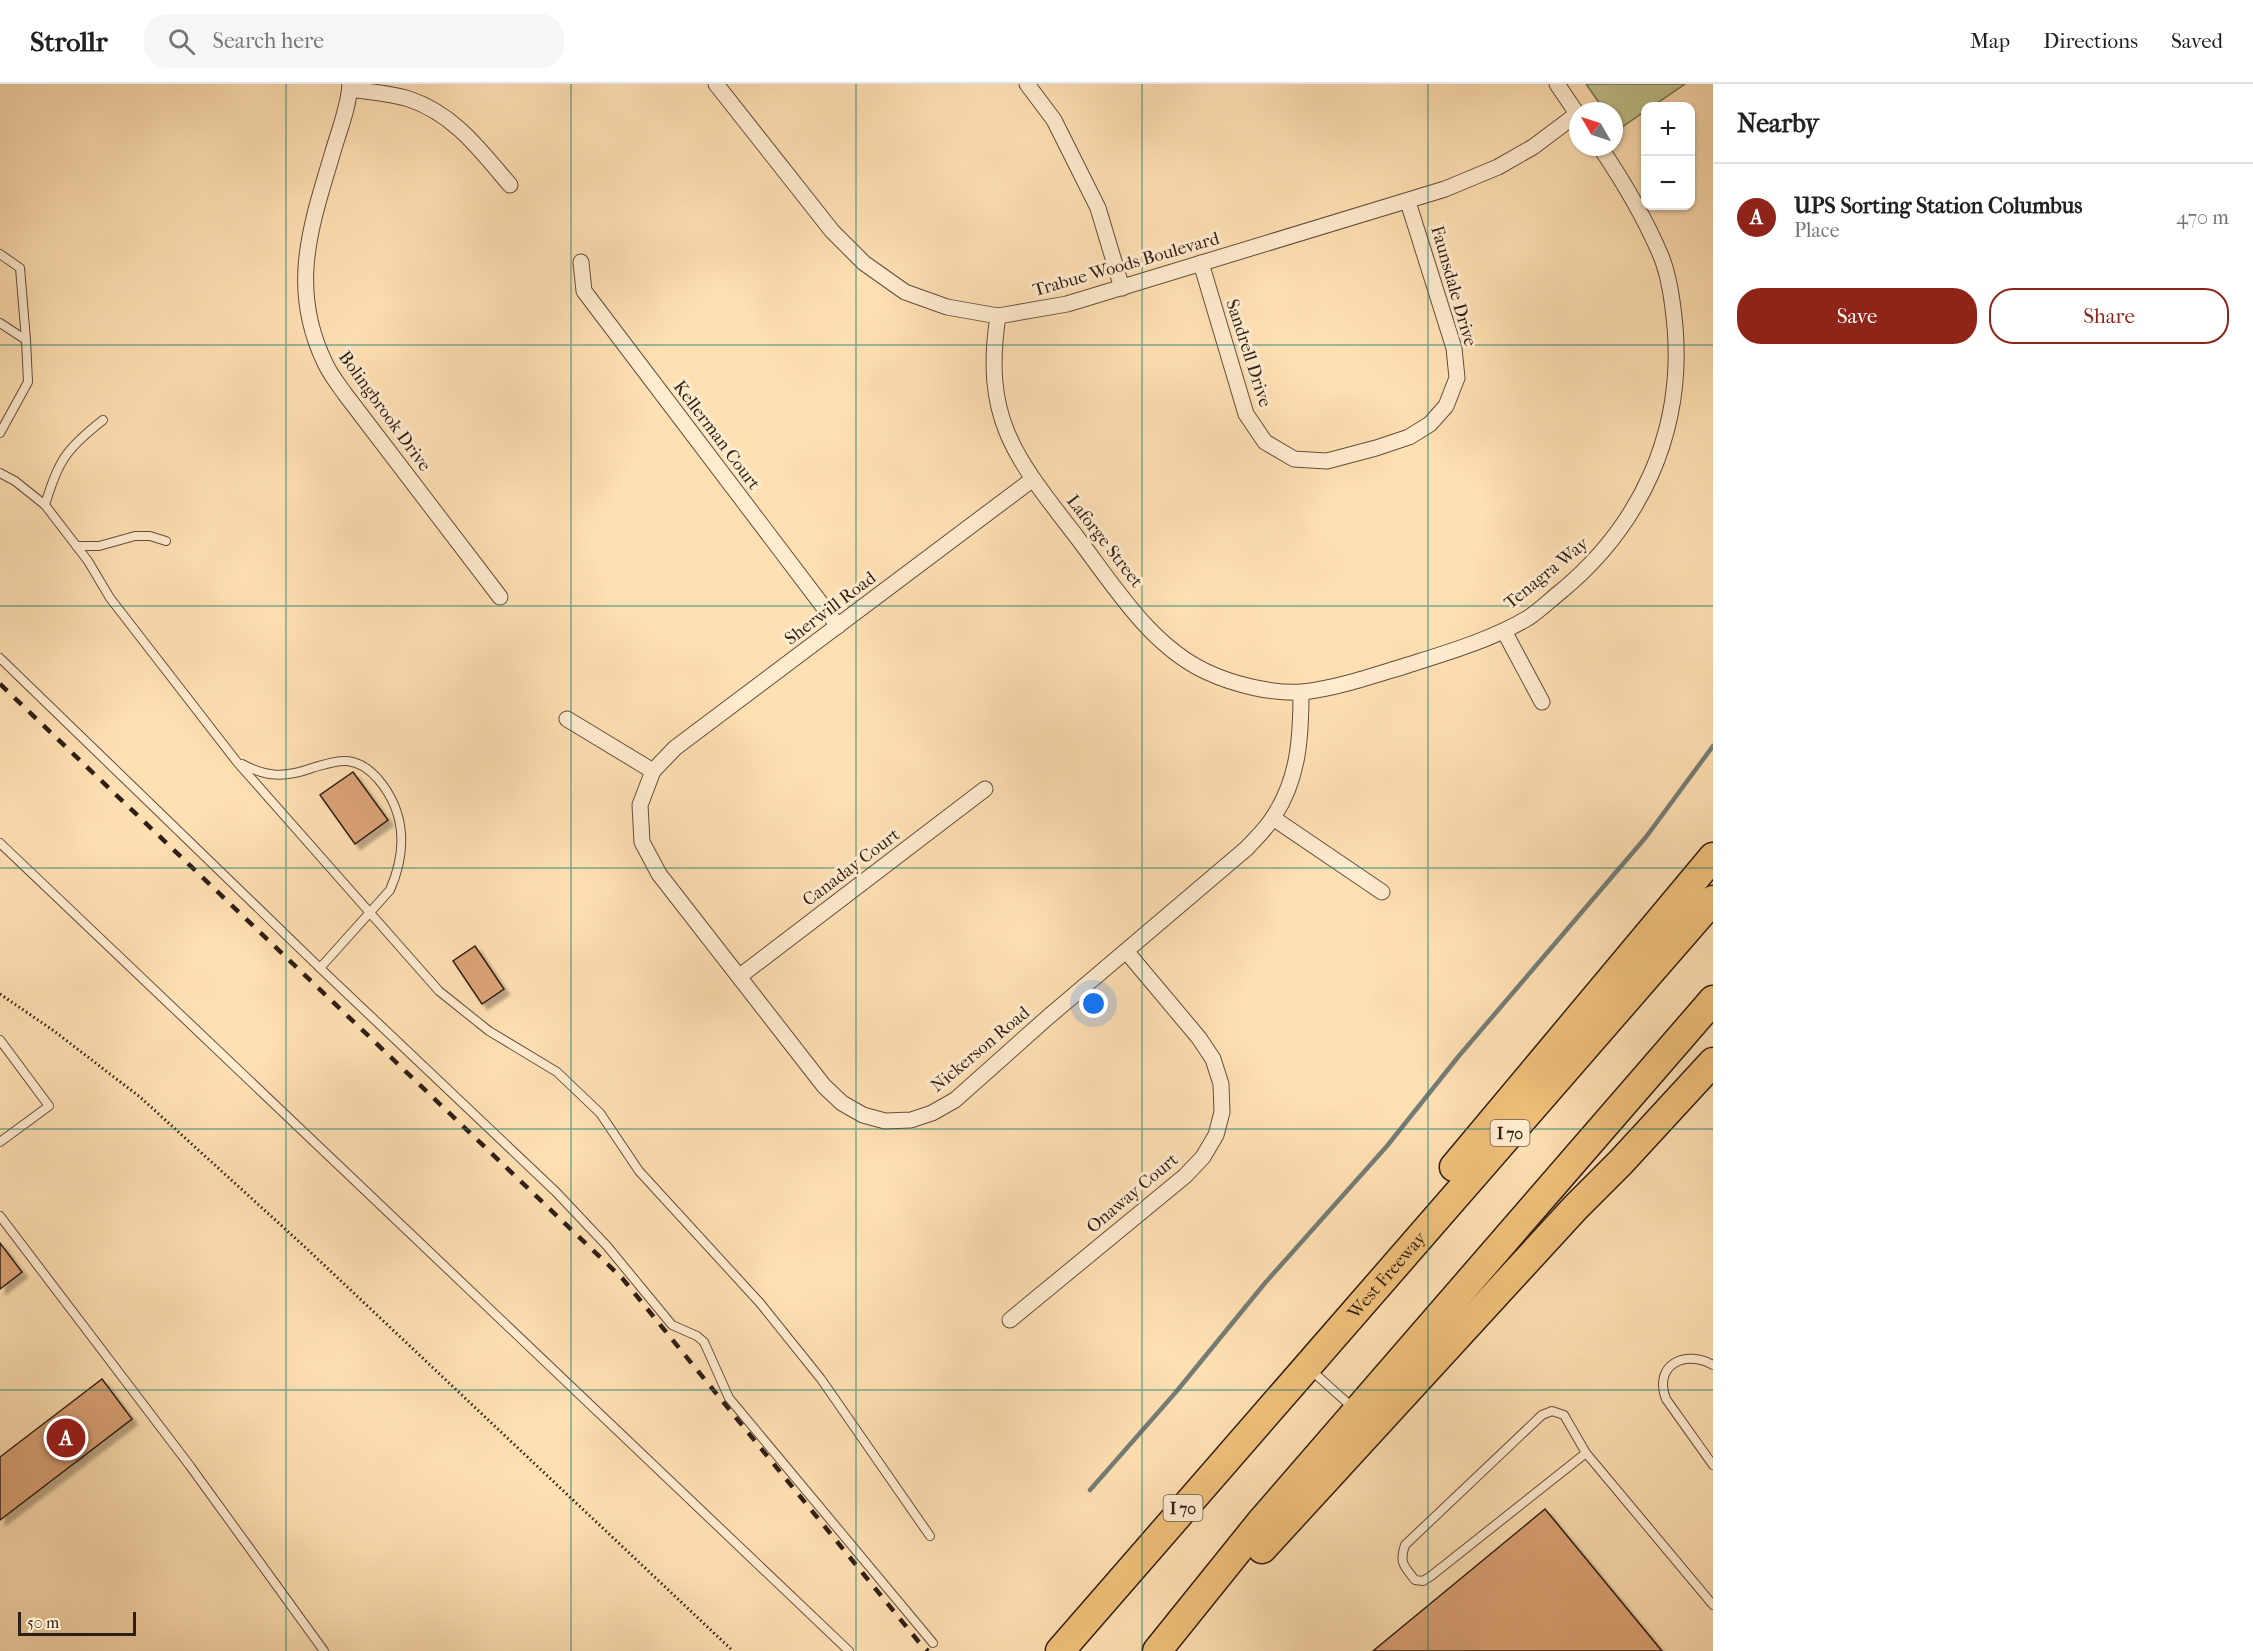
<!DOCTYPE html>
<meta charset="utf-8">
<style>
:root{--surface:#fff;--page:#f6f6f6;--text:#202124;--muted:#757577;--line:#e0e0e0;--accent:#8f2418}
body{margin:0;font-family:"IM FELL French Canon",serif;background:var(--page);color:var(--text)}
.controls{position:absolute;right:18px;top:18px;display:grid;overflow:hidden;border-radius:12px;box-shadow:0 2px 4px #0004}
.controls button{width:54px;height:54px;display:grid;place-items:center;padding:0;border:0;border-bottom:2px solid var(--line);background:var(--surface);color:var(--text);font:30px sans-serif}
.compass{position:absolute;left:1569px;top:18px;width:54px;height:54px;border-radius:50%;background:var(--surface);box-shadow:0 2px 4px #0004;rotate:309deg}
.scale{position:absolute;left:18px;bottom:15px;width:118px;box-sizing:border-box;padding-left:6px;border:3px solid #2f1e16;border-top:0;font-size:16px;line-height:21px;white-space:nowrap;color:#2f1e16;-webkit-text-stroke:4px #ffebce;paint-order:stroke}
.you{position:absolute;left:1094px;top:920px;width:21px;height:21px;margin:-15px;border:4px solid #fff;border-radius:50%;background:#1a73e8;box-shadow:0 0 0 9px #1a73e833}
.badge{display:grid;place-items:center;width:39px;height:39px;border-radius:50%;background:var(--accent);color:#fff;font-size:20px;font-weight:700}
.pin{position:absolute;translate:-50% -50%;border:3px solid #fff;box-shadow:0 2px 6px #0006}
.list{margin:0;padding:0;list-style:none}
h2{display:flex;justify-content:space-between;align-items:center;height:78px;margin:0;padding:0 24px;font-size:26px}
h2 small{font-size:20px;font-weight:400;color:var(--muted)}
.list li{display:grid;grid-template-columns:39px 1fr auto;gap:18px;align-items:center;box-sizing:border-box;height:108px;padding:0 24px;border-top:2px solid var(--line)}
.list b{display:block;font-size:22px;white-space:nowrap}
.list p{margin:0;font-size:20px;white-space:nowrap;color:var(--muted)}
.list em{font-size:20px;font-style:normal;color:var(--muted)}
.actions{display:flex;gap:12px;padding:18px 24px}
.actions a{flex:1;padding:14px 0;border:2px solid var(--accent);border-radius:24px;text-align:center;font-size:21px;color:var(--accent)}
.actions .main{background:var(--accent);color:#fff}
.icon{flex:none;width:33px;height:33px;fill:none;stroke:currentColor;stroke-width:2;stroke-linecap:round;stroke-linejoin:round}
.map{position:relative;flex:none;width:1713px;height:1567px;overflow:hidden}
header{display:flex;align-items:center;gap:36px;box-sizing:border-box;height:84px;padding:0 30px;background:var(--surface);border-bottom:2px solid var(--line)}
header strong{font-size:28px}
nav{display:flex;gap:33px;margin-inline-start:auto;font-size:21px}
.search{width:420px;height:54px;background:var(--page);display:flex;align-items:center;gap:15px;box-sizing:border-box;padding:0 21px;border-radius:24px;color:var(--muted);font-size:22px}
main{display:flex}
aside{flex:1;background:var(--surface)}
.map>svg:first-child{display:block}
.green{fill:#c2c28b;stroke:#787050;stroke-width:1.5}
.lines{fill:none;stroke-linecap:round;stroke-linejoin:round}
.stream{stroke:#747c75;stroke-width:4.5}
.building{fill:#dca476;stroke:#2f1e16;stroke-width:1.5;filter:url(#shadow)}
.service-casing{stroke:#634e3d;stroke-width:10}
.minor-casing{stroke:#634e3d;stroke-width:17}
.motorway-casing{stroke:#2f1e16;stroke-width:31}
.path{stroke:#2f1e16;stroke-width:3;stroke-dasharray:1.5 3;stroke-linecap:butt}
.service{stroke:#ffebce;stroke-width:8}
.minor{stroke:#ffebce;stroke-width:15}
.motorway{stroke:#f0c07a;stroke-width:28}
.rail{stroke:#2f1e16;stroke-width:4.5;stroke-dasharray:10 10;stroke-linecap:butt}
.grid{fill:none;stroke:#0f766e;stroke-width:1.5;stroke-opacity:0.55}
.labels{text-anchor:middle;stroke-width:6;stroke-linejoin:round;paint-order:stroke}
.shield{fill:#ffebce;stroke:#6d5c4d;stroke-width:1.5}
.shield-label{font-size:16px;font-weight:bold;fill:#2f1e16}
.street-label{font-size:18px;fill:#2f1e16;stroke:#ffebce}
</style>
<header>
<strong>Strollr</strong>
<div class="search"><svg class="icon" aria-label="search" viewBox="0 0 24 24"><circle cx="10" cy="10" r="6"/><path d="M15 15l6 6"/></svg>Search here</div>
<nav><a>Map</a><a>Directions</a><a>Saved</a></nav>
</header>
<main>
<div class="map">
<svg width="1713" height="1567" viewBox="0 0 1713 1567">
<defs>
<filter id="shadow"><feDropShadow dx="5.5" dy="5.5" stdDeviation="1.5" flood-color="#0004"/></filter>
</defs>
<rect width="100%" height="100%" fill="#ffe0b3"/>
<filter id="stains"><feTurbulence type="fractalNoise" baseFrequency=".00333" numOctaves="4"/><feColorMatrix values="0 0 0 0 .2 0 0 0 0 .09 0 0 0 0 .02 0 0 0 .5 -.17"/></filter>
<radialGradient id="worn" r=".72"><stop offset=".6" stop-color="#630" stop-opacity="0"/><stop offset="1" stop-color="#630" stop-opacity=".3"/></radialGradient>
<path class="green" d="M1586,0H1685L1653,22H1646L1645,27L1618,46L1614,40V27H1605Z"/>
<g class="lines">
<path class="stream" d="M1090,1406L1176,1308L1265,1199L1387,1062L1458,973L1646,753L1713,662"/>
</g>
<g class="building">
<path d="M353,688L388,736L355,760L320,711Z"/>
<path d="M475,862L504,905L482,920L453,877Z"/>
<path d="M0,1159L22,1188L0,1205Z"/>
<path d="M102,1295L132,1335L0,1436V1373Z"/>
<path d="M1545,1425L1662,1567H1373Z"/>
</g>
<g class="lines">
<g class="service-casing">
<g id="service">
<path d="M0,170L20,184L26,256"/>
<path d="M0,239L26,256L28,298L0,349"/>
<path d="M0,389L15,397L45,421L88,477L110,514L237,678L439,907L489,947L557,988L600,1029L639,1087L760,1219L821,1295L930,1452"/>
<path d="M45,421C58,377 66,365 103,336"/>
<path d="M77,462H99L135,452H150L166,457"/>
<path d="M0,574L320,884L556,1108L607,1162L672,1241L697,1252L704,1258L729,1314L933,1559"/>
<path d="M242,680C266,693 285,694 312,684C323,681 335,676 347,677C360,678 370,686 378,695C406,728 407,767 390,806L320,884"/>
<path d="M0,759L849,1567"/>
<path d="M0,956L49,1022L0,1058"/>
<path d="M0,1132L190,1382L324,1567"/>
<path d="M1713,1281C1685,1265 1653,1281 1666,1315L1713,1381"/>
<path d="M1312,1287L1352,1323"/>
<path d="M1586,1369L1431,1492L1423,1497L1415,1496C1404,1482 1399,1479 1405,1461L1542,1331L1552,1327L1564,1331L1586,1369L1713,1521"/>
</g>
</g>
<g class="minor-casing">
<g id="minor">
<path d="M350,0C349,23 338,49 332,71C310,144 289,205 325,279C330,290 338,300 345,310L500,513"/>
<path d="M716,0L832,147L864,179L905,208L947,223L998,232L1067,220L1445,105L1498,83L1533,63L1577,30"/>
<path d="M1027,0L1054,36L1098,124L1122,204"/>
<path d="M1557,0L1578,31"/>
<path d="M350,5C370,8 390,9 409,15C454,30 480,66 510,101"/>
<path d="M581,178L584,207L838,542"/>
<path d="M1201,179L1246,330L1265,358L1294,375L1327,377L1376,364L1409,353L1430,340L1446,322L1457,294L1454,264L1408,118"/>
<path d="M998,232C982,336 1016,374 1076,452C1113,500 1150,562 1207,588C1235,601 1273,610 1303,608C1338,604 1372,592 1405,582C1446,569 1491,556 1528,534C1539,527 1549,517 1559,509C1640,443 1684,349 1675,243C1673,220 1670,194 1661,172C1645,134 1623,97 1600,63"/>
<path d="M1033,395L675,664L653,687L640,721L642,758L659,790L824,1002L842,1019L863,1031L885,1037L911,1036L932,1029L955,1016L1047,934L1247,764C1256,754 1267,744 1274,732C1299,694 1301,652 1301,608"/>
<path d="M1504,547L1542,618"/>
<path d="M567,635L653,687"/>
<path d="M1273,734L1382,808"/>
<path d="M740,892L985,705"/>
<path d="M1010,1236L1185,1092L1203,1073L1216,1051L1222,1028L1221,1000L1213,975L1199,954L1126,867"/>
</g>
</g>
<g class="motorway-casing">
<g id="motorway">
<path d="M1454,1083L1713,773"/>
<path d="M1262,1465L1575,1124L1621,1078L1713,978"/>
<path id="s1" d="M1060,1567L1713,816"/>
<path d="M1157,1567L1260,1439L1713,916"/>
</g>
</g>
<path class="path" d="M0,910L54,947L140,1013L305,1163L733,1567"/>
<use href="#service" class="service"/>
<use href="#minor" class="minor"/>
<use href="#motorway" class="motorway"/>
<path class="rail" d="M0,600L622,1194L918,1557L928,1567"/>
</g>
<path class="grid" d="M286,0V1567M571,0V1567M856,0V1567M1142,0V1567M1428,0V1567M0,261H1713M0,522H1713M0,784H1713M0,1045H1713M0,1306H1713"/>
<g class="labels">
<g class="shield">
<rect x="1490.5" y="1036" width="39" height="26" rx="4.5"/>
<rect x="1163.5" y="1411" width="39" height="26" rx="4.5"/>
</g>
<g class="shield-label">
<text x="1510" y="1055">I 70</text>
<text x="1183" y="1430">I 70</text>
</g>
<g class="street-label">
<text transform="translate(1126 180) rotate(-16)" y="6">Trabue Woods Boulevard</text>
<text transform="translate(1454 202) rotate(74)" y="6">Faunsdale Drive</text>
<text transform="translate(1249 269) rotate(72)" y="6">Sandrell Drive</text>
<text transform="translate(385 327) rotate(54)" y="6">Bolingbrook Drive</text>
<text transform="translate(717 351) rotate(53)" y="6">Kellerman Court</text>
<text transform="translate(1105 457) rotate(52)" y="6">Laforge Street</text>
<text transform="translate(1546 489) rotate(-39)" y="6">Tenagra Way</text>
<text transform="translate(830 524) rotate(-37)" y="6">Sherwill Road</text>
<text transform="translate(851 783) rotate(-37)" y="6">Canaday Court</text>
<text transform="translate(980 965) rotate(-40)" y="6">Nickerson Road</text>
<text transform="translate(1132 1109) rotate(-40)" y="6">Onaway Court</text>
<text dy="6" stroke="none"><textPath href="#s1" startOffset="498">West Freeway</textPath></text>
</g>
</g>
<rect width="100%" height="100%" filter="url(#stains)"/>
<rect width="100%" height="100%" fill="url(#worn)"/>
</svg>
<div class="controls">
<button>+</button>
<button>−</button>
</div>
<svg class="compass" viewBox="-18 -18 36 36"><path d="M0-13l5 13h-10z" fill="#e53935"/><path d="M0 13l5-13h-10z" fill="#757577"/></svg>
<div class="scale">50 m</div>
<div class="you"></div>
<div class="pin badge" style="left:66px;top:1354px">A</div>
</div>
<aside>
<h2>Nearby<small></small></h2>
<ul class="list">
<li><span class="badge">A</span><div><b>UPS Sorting Station Columbus</b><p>Place</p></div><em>470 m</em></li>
</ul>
<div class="actions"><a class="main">Save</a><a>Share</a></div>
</aside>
</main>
